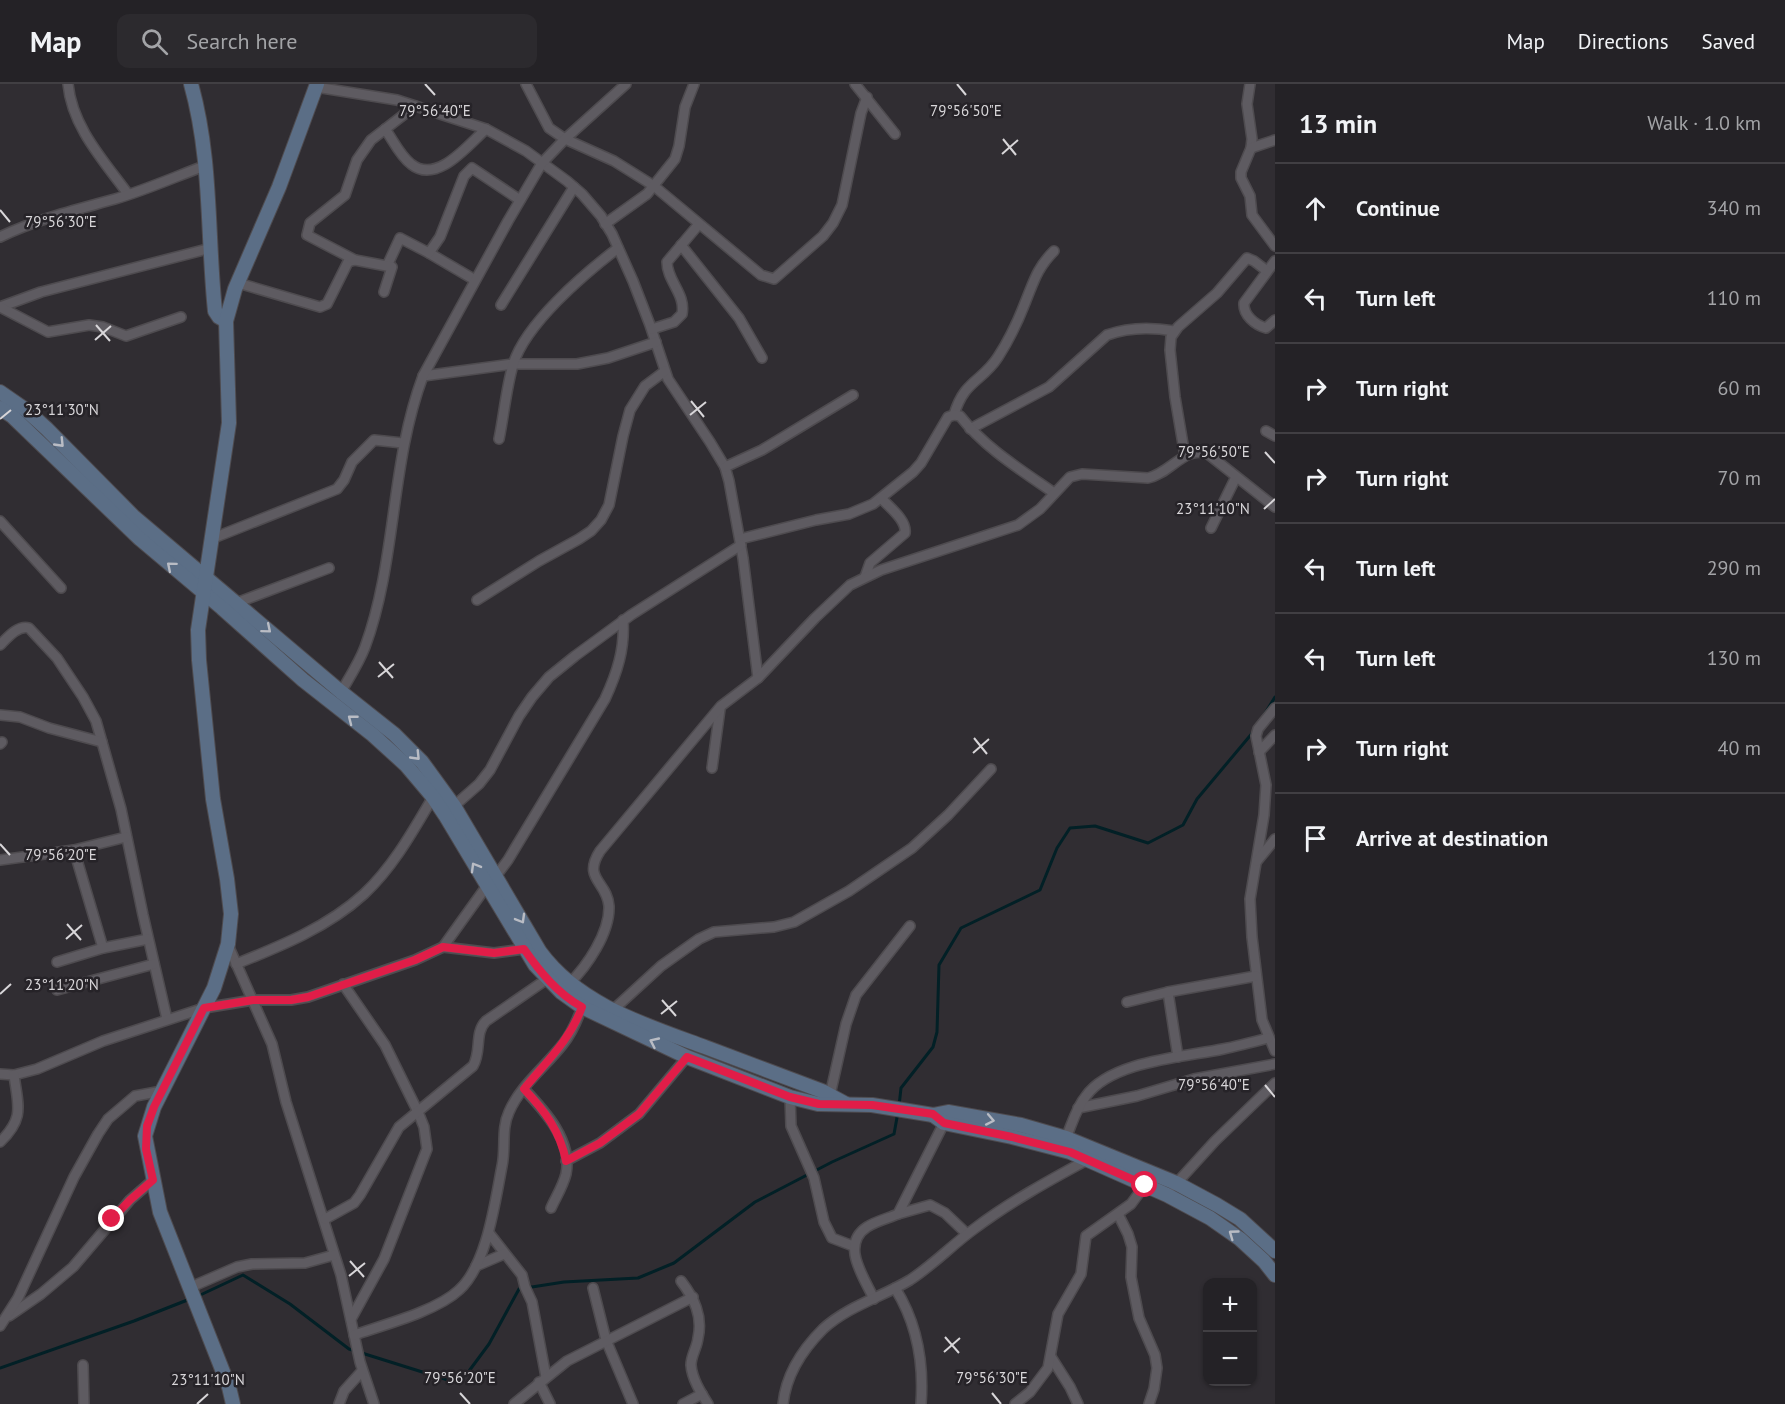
<!DOCTYPE html>
<meta charset="utf-8">
<style>
:root{--surface:#242226;--page:#2c2a2e;--text:#f1f3f6;--muted:#a3a4a7;--line:#413f43}
body{margin:0;font-family:"PT Sans",sans-serif;background:var(--page);color:var(--text)}
.controls{position:absolute;right:18px;bottom:18px;display:grid;overflow:hidden;border-radius:12px;box-shadow:0 2px 4px #0004}
.controls button{width:54px;height:54px;display:grid;place-items:center;padding:0;border:0;border-bottom:2px solid var(--line);background:var(--surface);color:var(--text);font:30px sans-serif}
.stop{position:absolute;width:18px;height:18px;margin:-14px;border:4px solid #e11d48;border-radius:50%;background:#fff}
.stop.end{background:#e11d48;border-color:#fff;box-shadow:0 2px 6px #0008}
.list{margin:0;padding:0;list-style:none}
h2{display:flex;justify-content:space-between;align-items:center;height:78px;margin:0;padding:0 24px;font-size:26px}
h2 small{font-size:20px;font-weight:400;color:var(--muted)}
.list li{display:grid;grid-template-columns:39px 1fr auto;gap:18px;align-items:center;box-sizing:border-box;height:90px;padding:0 24px;border-top:2px solid var(--line)}
.list b{display:block;font-size:22px;white-space:nowrap}
.list em{font-size:20px;font-style:normal;color:var(--muted)}
.icon{flex:none;width:33px;height:33px;fill:none;stroke:currentColor;stroke-width:2;stroke-linecap:round;stroke-linejoin:round}
.map{position:relative;flex:none;width:1275px;height:1320px;overflow:hidden}
header{display:flex;align-items:center;gap:36px;box-sizing:border-box;height:84px;padding:0 30px;background:var(--surface);border-bottom:2px solid var(--line)}
header strong{font-size:28px}
nav{display:flex;gap:33px;margin-inline-start:auto;font-size:21px}
.search{width:420px;height:54px;background:var(--page);display:flex;align-items:center;gap:15px;box-sizing:border-box;padding:0 21px;border-radius:12px;color:var(--muted);font-size:22px}
main{display:flex}
aside{flex:1;background:var(--surface)}
.map>svg:first-child{display:block}
.lines{fill:none;stroke-linecap:round;stroke-linejoin:round}
.stream{stroke:#022026;stroke-width:3}
.street-casing{stroke:#4e4b4f;stroke-width:12}
.secondary-casing{stroke:#4e4b4f;stroke-width:16}
.street{stroke:#5e5b61;stroke-width:9}
.secondary{stroke:#5b6e86;stroke-width:14}
.oneway{stroke:#b9bcc4}
.route{stroke:#e11d48;stroke-width:8}
.ticks{fill:none;stroke:#d8d6d9;stroke-width:2}
.ticks-label{font-size:15px;text-anchor:middle;fill:#d8d6d9;stroke:#262328;stroke-width:5;stroke-linejoin:round;paint-order:stroke}
</style>
<header>
<strong>Map</strong>
<div class="search"><svg class="icon" aria-label="search" viewBox="0 0 24 24"><circle cx="10" cy="10" r="6"/><path d="M15 15l6 6"/></svg>Search here</div>
<nav><a>Map</a><a>Directions</a><a>Saved</a></nav>
</header>
<main>
<div class="map">
<svg width="1275" height="1320" viewBox="0 0 1275 1320">
<rect width="100%" height="100%" fill="#302d32"/>
<g class="lines">
<g class="stream">
<path d="M1264,631L1275,613"/>
<path d="M899,1022L901,1004L933,963L937,948L939,881L961,844L1040,806L1057,764L1070,744L1095,742L1148,759L1183,741L1197,715L1254,647"/>
<path d="M196,1213L243,1191L290,1220L349,1265L451,1297L469,1287L489,1260L519,1205L564,1198L638,1194L674,1179L755,1118L832,1078L894,1050L898,1028"/>
<path d="M0,1284L134,1237L190,1215"/>
</g>
<g class="street-casing">
<g id="street">
<path d="M68,0C72,43 104,77 128,110"/>
<path d="M526,0L549,44L565,55L614,77L654,102L761,191L774,195L823,152L833,139L842,121L861,29L867,13"/>
<path d="M855,0L895,50"/>
<path d="M1250,0L1247,20L1252,55L1251,64L1241,88V94L1250,112L1252,131L1275,162"/>
<path d="M316,3L397,16L486,45L526,67L567,97L582,110L601,132L612,150L633,197L650,241L668,295L710,358L725,383L729,397L743,474L758,594"/>
<path d="M385,45C393,56 400,72 411,80C437,101 468,61 486,45"/>
<path d="M1251,64L1275,56"/>
<path d="M605,140L647,110L675,75L679,62L685,23L694,0"/>
<path d="M0,153C37,135 76,126 115,115C146,106 177,92 207,81"/>
<path d="M681,161L739,234L762,274"/>
<path d="M429,169L475,196"/>
<path d="M1275,177L1244,219C1243,231 1255,241 1266,244L1275,236"/>
<path d="M387,182L400,154L429,169L440,153L464,92L472,84L520,116"/>
<path d="M238,199L320,223L327,220L348,178L355,176"/>
<path d="M384,208L392,183L355,176L307,151L310,139L345,111L357,76L371,56L415,22"/>
<path d="M501,221L574,103"/>
<path d="M0,223L41,208L211,164"/>
<path d="M0,223L48,248L89,241L103,243L126,252L181,233"/>
<path d="M652,245L674,238L682,230C686,210 667,197 667,178L699,140"/>
<path d="M423,292L513,280H577L608,274L656,258"/>
<path d="M954,331C964,296 982,298 998,273C1009,256 1018,237 1025,219C1034,197 1037,184 1054,167"/>
<path d="M970,345L1049,303L1107,251C1129,243 1151,243 1174,247"/>
<path d="M1266,347L1275,352"/>
<path d="M499,355C504,331 506,305 513,281C525,240 584,190 618,164"/>
<path d="M1185,372L1175,313L1170,266L1171,253L1178,243L1217,209L1247,174L1254,177L1267,187"/>
<path d="M725,383L762,366L853,311"/>
<path d="M0,437L61,504"/>
<path d="M1211,444L1236,393"/>
<path d="M211,455L337,405L344,396L352,378L374,356L403,359"/>
<path d="M740,455L816,436L849,430L873,420L913,388L921,379L948,333L954,331L960,332C985,364 1021,386 1054,409"/>
<path d="M865,493L870,479L905,449C907,436 889,423 881,414"/>
<path d="M477,516L539,477L579,455L591,447L601,436L609,421L623,352L630,326L645,302L665,287"/>
<path d="M236,519L329,484"/>
<path d="M0,561C8,553 18,541 29,544L57,574L83,613L96,637L121,725L143,831L167,935"/>
<path d="M341,608C349,594 359,579 365,563C397,476 390,380 423,292L508,137L542,79L565,55L626,0"/>
<path d="M1275,624L1258,645L1256,652L1266,701L1264,731L1250,815L1252,853L1262,936L1275,967"/>
<path d="M0,631L20,633L49,644L102,658"/>
<path d="M0,660L2,658"/>
<path d="M1259,668L1275,651"/>
<path d="M712,684L720,625"/>
<path d="M454,722L479,700L490,686L519,632L532,613L549,593L575,572L631,531L741,461"/>
<path d="M74,766L103,864"/>
<path d="M0,776L74,766L126,753"/>
<path d="M1257,777L1275,755"/>
<path d="M496,792L508,776L605,615C617,589 625,565 623,536"/>
<path d="M228,861L272,960L286,1018L341,1191L360,1278L374,1320"/>
<path d="M443,863L494,869L524,865"/>
<path d="M57,878L103,864L148,855"/>
<path d="M236,880C281,862 328,843 364,810C393,783 413,747 433,713"/>
<path d="M343,900L385,961L418,1028L424,1043L427,1065L384,1175L351,1235"/>
<path d="M569,900C587,882 610,849 609,822C607,797 582,795 600,767L721,622L758,594L815,534L850,501L881,486L1018,441L1040,425L1070,393L1082,390L1148,394C1171,389 1185,361 1208,370L1275,423"/>
<path d="M57,906L154,880"/>
<path d="M1168,908L1178,973"/>
<path d="M1127,918L1168,908L1256,892"/>
<path d="M613,926L661,882L699,855L714,848L774,843L794,838L849,807L912,764L948,731L991,685"/>
<path d="M0,990L14,991L37,985L103,957L204,924L253,916H291L308,913L415,876L443,863L486,803"/>
<path d="M524,1005C544,1026 573,1057 566,1090C563,1102 556,1113 551,1124"/>
<path d="M830,1011L846,940L856,911L910,842"/>
<path d="M790,1013L791,1042L814,1094L824,1138L832,1154L853,1162"/>
<path d="M1078,1024L1137,1012L1194,995L1275,980"/>
<path d="M1066,1054C1072,1040 1076,1024 1086,1012C1111,977 1184,973 1223,965C1238,962 1253,958 1268,954"/>
<path d="M0,1058C25,1034 18,1022 14,991"/>
<path d="M566,1077L600,1059L639,1030L687,973"/>
<path d="M1174,1102L1215,1057L1275,999"/>
<path d="M898,1130L930,1121L945,1129L967,1150"/>
<path d="M1118,1130L1128,1150L1132,1163L1131,1193L1139,1234L1155,1271L1157,1284L1154,1305L1149,1320"/>
<path d="M325,1135L354,1119L360,1111L399,1043L473,982C482,967 474,949 486,937L547,895"/>
<path d="M489,1149L522,1191L525,1203L532,1218L546,1293"/>
<path d="M476,1182L504,1170"/>
<path d="M681,1197C694,1214 703,1232 698,1254C697,1264 691,1271 691,1281C692,1295 701,1309 708,1320"/>
<path d="M191,1203L237,1183L252,1180L305,1179L334,1171"/>
<path d="M593,1204L606,1256L633,1320"/>
<path d="M895,1204C917,1239 924,1279 921,1320"/>
<path d="M874,1215C864,1193 840,1161 867,1143C876,1137 889,1134 898,1130L944,1039"/>
<path d="M9,1232L41,1210L73,1183L130,1116L153,1096"/>
<path d="M0,1242L18,1214L74,1093L98,1050L108,1035L135,1012L162,1007"/>
<path d="M354,1251C383,1241 437,1227 459,1206C487,1181 495,1118 502,1082C506,1064 501,1045 509,1028C520,1002 546,982 563,960C572,949 577,937 582,923"/>
<path d="M1051,1273L1070,1303L1078,1320"/>
<path d="M83,1281L84,1320"/>
<path d="M539,1298L550,1320"/>
<path d="M339,1320L344,1307L362,1287"/>
<path d="M514,1320L567,1277L693,1213"/>
<path d="M683,1320L702,1310"/>
<path d="M783,1320C786,1291 803,1265 823,1245C848,1222 882,1213 910,1196C933,1181 952,1161 974,1145C1010,1118 1048,1097 1087,1076"/>
<path d="M1015,1320L1030,1308L1048,1284L1058,1230L1081,1190L1086,1152L1131,1120L1145,1101"/>
</g>
</g>
<g class="secondary-casing">
<g id="secondary">
<path d="M191,0C212,75 207,150 215,227L219,233L226,237"/>
<path d="M0,308L26,326L47,345L133,432L341,608L394,650L422,678L454,722L540,868C579,921 645,941 705,963C744,978 783,992 822,1007L846,1020"/>
<path d="M0,324L12,332L140,455L222,524L303,596L373,651L406,681L433,713L445,731L535,881L561,908L582,923L687,973L790,1013L818,1020L872,1021L933,1031L948,1028L1021,1041L1066,1054L1176,1099L1217,1121L1240,1135L1275,1167"/>
<path d="M933,1031L944,1039L1012,1053L1070,1068L1167,1111L1210,1134L1240,1155L1264,1177L1275,1191"/>
<path d="M233,1320L229,1303L160,1128L145,1052L154,1023L214,904L228,860L231,830L227,795L213,715L199,576L198,546L229,339L226,237L235,205L279,103L317,0"/>
</g>
</g>
<use href="#street" class="street"/>
<use href="#secondary" class="secondary"/>
</g>
<defs><path id="oneway-chevron" d="M-2-3.5L2.5 0L-2 3.5" fill="none" stroke-width="1.6" stroke-linecap="round" stroke-linejoin="round" transform="scale(1.5)"/></defs>
<g class="oneway">
<use href="#oneway-chevron" transform="translate(60 359) rotate(46)"/>
<use href="#oneway-chevron" transform="translate(171 482) rotate(-140)"/>
<use href="#oneway-chevron" transform="translate(267 545) rotate(40)"/>
<use href="#oneway-chevron" transform="translate(352 635) rotate(-142)"/>
<use href="#oneway-chevron" transform="translate(416 672) rotate(46)"/>
<use href="#oneway-chevron" transform="translate(475 783) rotate(-120)"/>
<use href="#oneway-chevron" transform="translate(521 835) rotate(60)"/>
<use href="#oneway-chevron" transform="translate(654 958) rotate(-155)"/>
<use href="#oneway-chevron" transform="translate(990 1036) rotate(11)"/>
<use href="#oneway-chevron" transform="translate(1233 1150) rotate(-144)"/>
</g>
<g class="lines">
<path class="route" d="M112,1135L130,1116L153,1096L146,1065L147,1042L154,1023L204,924L253,916H291L308,913L415,876L443,863L494,869L524,865C540,888 558,910 582,923C570,956 546,978 524,1005C545,1027 560,1047 566,1077L600,1059L639,1030L687,973L790,1013L819,1020L872,1021L933,1030L944,1039L1012,1053L1070,1068L1145,1101"/>
</g>
<path class="ticks" d="M425,0L435,11M957,0L966,11M1003,55L1016,71M1002,70L1018,56M0,126L10,138M96,241L110,257M95,256L111,242M691,317L704,333M690,331L706,318M0,335L11,326M1265,368L1275,379M1264,425L1275,415M379,578L393,594M378,593L394,580M974,654L987,670M973,669L989,655M0,760L10,771M67,840L81,856M66,855L82,841M0,910L11,900M662,916L676,932M661,930L677,917M1265,1001L1275,1013M350,1177L364,1193M349,1192L365,1179M945,1253L959,1269M944,1268L960,1254M460,1309L470,1320M992,1309L1001,1320M197,1320L208,1310"/>
<g class="ticks-label">
<text x="435" y="32">79°56'40"E</text>
<text x="966" y="32">79°56'50"E</text>
<text x="61" y="143">79°56'30"E</text>
<text x="62" y="331">23°11'30"N</text>
<text x="1214" y="373">79°56'50"E</text>
<text x="1213" y="430">23°11'10"N</text>
<text x="61" y="776">79°56'20"E</text>
<text x="62" y="906">23°11'20"N</text>
<text x="1214" y="1006">79°56'40"E</text>
<text x="460" y="1299">79°56'20"E</text>
<text x="992" y="1299">79°56'30"E</text>
<text x="208" y="1301">23°11'10"N</text>
</g>
</svg>
<div class="controls">
<button>+</button>
<button>−</button>
</div>
<div class="stop" style="left:1145px;top:1101px"></div>
<div class="stop end" style="left:112px;top:1135px"></div>
</div>
<aside>
<h2>13 min<small>Walk · 1.0 km</small></h2>
<ul class="list">
<li><svg class="icon" aria-label="ahead" viewBox="0 0 24 24"><path d="M12 20V5M6 11l6-6 6 6"/></svg><div><b>Continue</b></div><em>340 m</em></li>
<li><svg class="icon" aria-label="left" viewBox="0 0 24 24"><path d="M17 20v-9H6M10 6l-5 5 5 5"/></svg><div><b>Turn left</b></div><em>110 m</em></li>
<li><svg class="icon" aria-label="right" viewBox="0 0 24 24"><path d="M7 20v-9h11M14 6l5 5-5 5"/></svg><div><b>Turn right</b></div><em>60 m</em></li>
<li><svg class="icon" aria-label="right" viewBox="0 0 24 24"><path d="M7 20v-9h11M14 6l5 5-5 5"/></svg><div><b>Turn right</b></div><em>70 m</em></li>
<li><svg class="icon" aria-label="left" viewBox="0 0 24 24"><path d="M17 20v-9H6M10 6l-5 5 5 5"/></svg><div><b>Turn left</b></div><em>290 m</em></li>
<li><svg class="icon" aria-label="left" viewBox="0 0 24 24"><path d="M17 20v-9H6M10 6l-5 5 5 5"/></svg><div><b>Turn left</b></div><em>130 m</em></li>
<li><svg class="icon" aria-label="right" viewBox="0 0 24 24"><path d="M7 20v-9h11M14 6l5 5-5 5"/></svg><div><b>Turn right</b></div><em>40 m</em></li>
<li><svg class="icon" aria-label="arrive" viewBox="0 0 24 24"><path d="M6 21V4h12l-3 4 3 4H6"/></svg><div><b>Arrive at destination</b></div></li>
</ul>
</aside>
</main>
